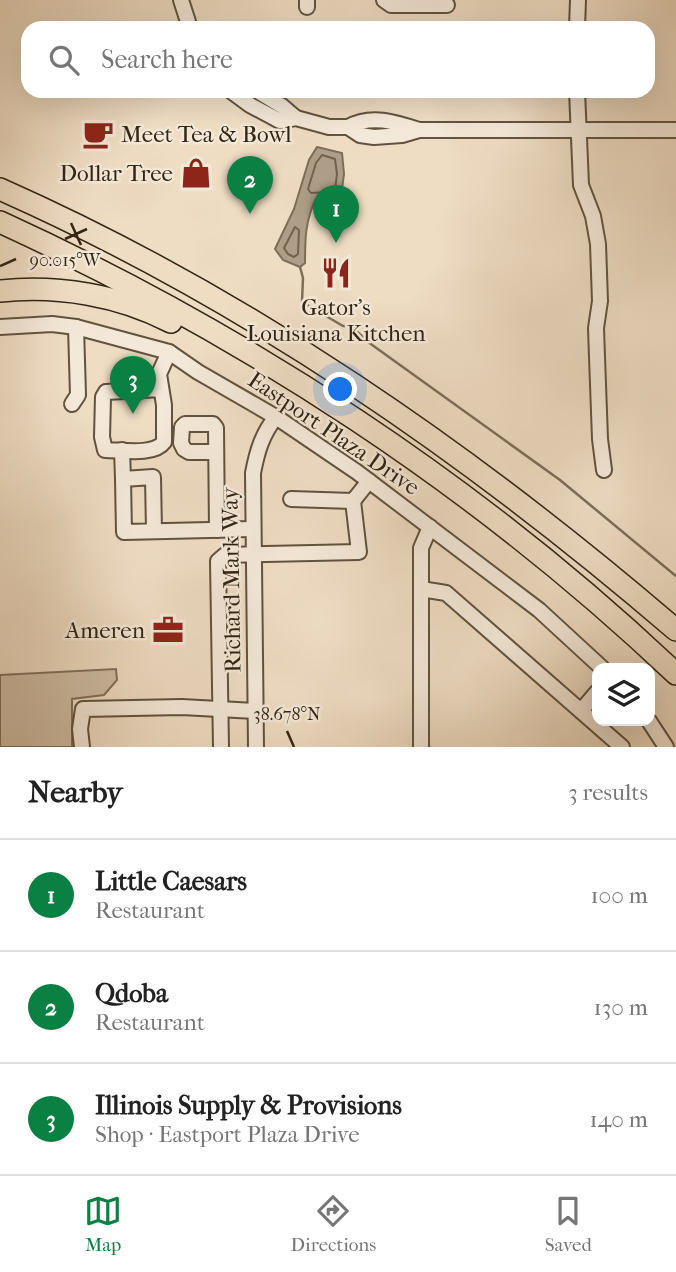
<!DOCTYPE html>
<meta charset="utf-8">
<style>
:root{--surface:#fff;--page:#f6f6f6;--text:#222;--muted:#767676;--line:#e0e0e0;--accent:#0b8043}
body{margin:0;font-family:"IM FELL French Canon",serif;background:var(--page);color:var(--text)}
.controls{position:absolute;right:21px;bottom:21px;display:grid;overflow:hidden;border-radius:14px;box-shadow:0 7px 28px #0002}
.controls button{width:63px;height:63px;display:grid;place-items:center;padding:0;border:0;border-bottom:2px solid var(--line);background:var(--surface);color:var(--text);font:35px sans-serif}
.you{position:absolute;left:341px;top:390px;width:24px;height:24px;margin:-18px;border:5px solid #fff;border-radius:50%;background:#1a73e8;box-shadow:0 0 0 10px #1a73e833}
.badge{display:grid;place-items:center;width:46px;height:46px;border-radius:50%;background:var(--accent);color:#fff;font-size:23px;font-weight:700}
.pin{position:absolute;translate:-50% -58px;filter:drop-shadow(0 2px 4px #0008)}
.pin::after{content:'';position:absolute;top:37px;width:24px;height:21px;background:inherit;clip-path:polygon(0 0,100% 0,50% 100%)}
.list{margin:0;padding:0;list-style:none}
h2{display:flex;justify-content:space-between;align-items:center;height:91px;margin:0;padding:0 28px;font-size:30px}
h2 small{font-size:23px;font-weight:400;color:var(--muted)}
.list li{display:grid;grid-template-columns:46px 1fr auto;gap:21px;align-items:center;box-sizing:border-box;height:112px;padding:0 28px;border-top:2px solid var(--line)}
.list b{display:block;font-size:26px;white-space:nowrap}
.list p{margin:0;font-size:23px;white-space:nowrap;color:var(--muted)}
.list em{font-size:23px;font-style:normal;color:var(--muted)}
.icon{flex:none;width:38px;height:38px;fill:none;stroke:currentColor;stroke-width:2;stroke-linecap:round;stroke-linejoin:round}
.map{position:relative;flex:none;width:676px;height:747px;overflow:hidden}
.search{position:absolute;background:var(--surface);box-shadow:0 7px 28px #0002;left:21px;right:21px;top:21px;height:77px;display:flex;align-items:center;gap:18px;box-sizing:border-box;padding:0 24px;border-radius:21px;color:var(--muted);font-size:26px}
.sheet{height:427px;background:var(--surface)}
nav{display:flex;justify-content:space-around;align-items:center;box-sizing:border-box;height:98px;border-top:2px solid var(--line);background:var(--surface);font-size:19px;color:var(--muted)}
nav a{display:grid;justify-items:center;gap:4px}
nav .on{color:var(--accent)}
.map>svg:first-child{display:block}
.green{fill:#cebda5;stroke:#80715c;stroke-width:2}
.water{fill:#ae9e87;stroke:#7c6e59;stroke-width:2}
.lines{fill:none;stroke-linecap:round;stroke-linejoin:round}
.shore{stroke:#70624d;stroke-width:2}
.stream{stroke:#7c6e59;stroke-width:2.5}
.minor-casing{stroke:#61533f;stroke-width:18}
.highway-casing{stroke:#322513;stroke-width:24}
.minor{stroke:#f4e8d8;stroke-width:14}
.highway{stroke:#eedcc3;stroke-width:21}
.ticks{fill:none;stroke:#322513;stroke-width:2.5}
.labels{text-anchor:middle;stroke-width:5;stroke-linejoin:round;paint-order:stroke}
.poi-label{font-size:23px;fill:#322513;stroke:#f4e8d8;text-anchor:end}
.street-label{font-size:23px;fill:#322513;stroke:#f4e8d8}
.ticks-label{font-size:18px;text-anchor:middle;fill:#322513;stroke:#f4e8d8;stroke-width:5;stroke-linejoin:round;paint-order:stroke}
</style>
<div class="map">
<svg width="676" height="747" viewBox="0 0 676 747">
<rect width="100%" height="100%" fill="#eedcc3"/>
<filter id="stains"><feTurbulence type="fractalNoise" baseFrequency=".00286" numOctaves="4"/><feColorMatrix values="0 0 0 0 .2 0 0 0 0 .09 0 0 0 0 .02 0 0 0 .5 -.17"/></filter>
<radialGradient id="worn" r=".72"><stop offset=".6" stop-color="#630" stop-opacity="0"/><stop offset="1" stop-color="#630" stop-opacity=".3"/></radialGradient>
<path class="green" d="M116,669L117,680L104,695L72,699V747H0V675Z"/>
<path class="water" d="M317,147L342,153L344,174L341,197L316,199C305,220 305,241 305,263L300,267L283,260L275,249L294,209L309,160Z"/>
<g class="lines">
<g class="shore">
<path d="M322,155L335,159L337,174L335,189L329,192L311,193L308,189L316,163Z"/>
<path d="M295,227L299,230L298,254L294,257L288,254L284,248Z"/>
</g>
<path class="stream" d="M300,267L303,278L302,302L343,326H351L368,342L560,480L676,576"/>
<g class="minor-casing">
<g id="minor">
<path d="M181,0L190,28"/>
<path d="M307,0V7"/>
<path d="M384,0L391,5H447"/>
<path d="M577,28L578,0"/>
<path d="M231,91L250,105L280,121L296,118L329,127H348L360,135L374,137L402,135L419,130H676"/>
<path d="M257,91L282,106L296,118"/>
<path d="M577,91L581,185L593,216L598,244L600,301L596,328L597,357L600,439L604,470"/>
<path d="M348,127C371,114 395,122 419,130"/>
<path d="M0,327L52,324L76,327L169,352L198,372L276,417L357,472L539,610L602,668"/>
<path d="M161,389L106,392L103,397L102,437L105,450C121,450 154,456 164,442V405L159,374L169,352"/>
<path d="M72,404L78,395L76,327"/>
<path d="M122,450L123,479"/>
<path d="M216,452H189L184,449L181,443L182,427L185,424H213L216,428L217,530"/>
<path d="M291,499L353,501L369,481"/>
<path d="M154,531L153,477L123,479L124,532L252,529"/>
<path d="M421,589L446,593L622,747"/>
<path d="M581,711L597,692"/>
<path d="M649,721L666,747"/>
<path d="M82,747L80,729L83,709L182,707L255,711"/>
<path d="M221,747L218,561L225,555L359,552L353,501"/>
<path d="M256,747L253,473C257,452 262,434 276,417"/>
<path d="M421,747V548L430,527"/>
</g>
</g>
<g class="highway-casing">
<g id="highway">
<path d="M0,189C248,299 471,454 676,630"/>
<path d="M0,222C247,335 479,487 676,674"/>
<path d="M0,291C58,285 119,295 171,322"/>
</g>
</g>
<use href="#minor" class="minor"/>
<use href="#highway" class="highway"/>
</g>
<path class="ticks" d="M71,223L81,245M65,239L87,229M0,266L16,259M287,731L294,747"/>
<defs>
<g id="cafe-bare" transform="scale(2.415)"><path d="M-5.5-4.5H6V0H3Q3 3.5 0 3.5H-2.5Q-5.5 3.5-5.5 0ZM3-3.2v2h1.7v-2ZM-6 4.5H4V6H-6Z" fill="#8f2418" stroke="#f4e8d8" stroke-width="2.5" paint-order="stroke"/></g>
<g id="shop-bare" transform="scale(2.415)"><path d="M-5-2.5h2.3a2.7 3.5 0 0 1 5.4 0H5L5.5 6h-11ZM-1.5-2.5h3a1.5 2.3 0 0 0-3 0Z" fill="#8f2418" stroke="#f4e8d8" stroke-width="2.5" paint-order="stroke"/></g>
<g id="restaurant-bare" transform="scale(2.415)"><path d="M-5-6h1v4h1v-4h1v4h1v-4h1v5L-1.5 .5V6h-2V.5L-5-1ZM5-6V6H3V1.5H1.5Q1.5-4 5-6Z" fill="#8f2418" stroke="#f4e8d8" stroke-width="2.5" paint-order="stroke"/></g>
<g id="office-bare" transform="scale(2.415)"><path d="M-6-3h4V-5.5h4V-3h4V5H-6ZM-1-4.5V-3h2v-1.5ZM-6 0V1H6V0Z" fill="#8f2418" stroke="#f4e8d8" stroke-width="2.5" paint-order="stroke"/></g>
</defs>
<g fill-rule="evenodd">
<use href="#cafe-bare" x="98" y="134"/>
<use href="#shop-bare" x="196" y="173"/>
<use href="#restaurant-bare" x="336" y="273"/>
<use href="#office-bare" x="168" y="630"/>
</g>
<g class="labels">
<g class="poi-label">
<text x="121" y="142" text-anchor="start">Meet Tea &amp; Bowl</text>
<text x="173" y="181">Dollar Tree</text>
<text x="336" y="315" text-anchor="middle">Gator's<tspan x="336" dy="26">Louisiana Kitchen</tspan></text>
<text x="145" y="638">Ameren</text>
</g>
<g class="street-label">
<text transform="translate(334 433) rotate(34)" y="8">Eastport Plaza Drive</text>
<text transform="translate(231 580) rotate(-91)" y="8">Richard Mark Way</text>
</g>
</g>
<g class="ticks-label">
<text x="65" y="266">90.015°W</text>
<text x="287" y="720">38.678°N</text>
</g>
<rect width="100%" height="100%" filter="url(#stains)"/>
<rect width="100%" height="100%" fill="url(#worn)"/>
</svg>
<div class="controls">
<button><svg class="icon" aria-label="layers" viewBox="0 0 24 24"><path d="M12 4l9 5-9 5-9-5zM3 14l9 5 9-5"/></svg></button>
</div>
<div class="you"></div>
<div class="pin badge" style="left:336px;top:243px">1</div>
<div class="pin badge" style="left:250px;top:214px">2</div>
<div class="pin badge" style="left:133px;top:414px">3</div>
<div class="search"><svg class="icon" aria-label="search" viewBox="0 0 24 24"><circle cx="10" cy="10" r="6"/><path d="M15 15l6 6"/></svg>Search here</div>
</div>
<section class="sheet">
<h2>Nearby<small>3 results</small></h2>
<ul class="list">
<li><span class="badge">1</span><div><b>Little Caesars</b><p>Restaurant</p></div><em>100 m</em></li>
<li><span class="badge">2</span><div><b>Qdoba</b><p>Restaurant</p></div><em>130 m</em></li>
<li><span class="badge">3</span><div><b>Illinois Supply &amp; Provisions</b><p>Shop · Eastport Plaza Drive</p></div><em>140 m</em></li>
</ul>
</section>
<nav>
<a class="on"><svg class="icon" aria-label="map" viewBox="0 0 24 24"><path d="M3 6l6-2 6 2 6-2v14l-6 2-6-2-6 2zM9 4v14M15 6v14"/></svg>Map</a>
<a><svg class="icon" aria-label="directions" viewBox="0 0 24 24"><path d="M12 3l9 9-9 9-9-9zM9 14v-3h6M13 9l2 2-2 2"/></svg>Directions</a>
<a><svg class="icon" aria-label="saved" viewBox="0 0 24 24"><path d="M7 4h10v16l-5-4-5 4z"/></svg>Saved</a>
</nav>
